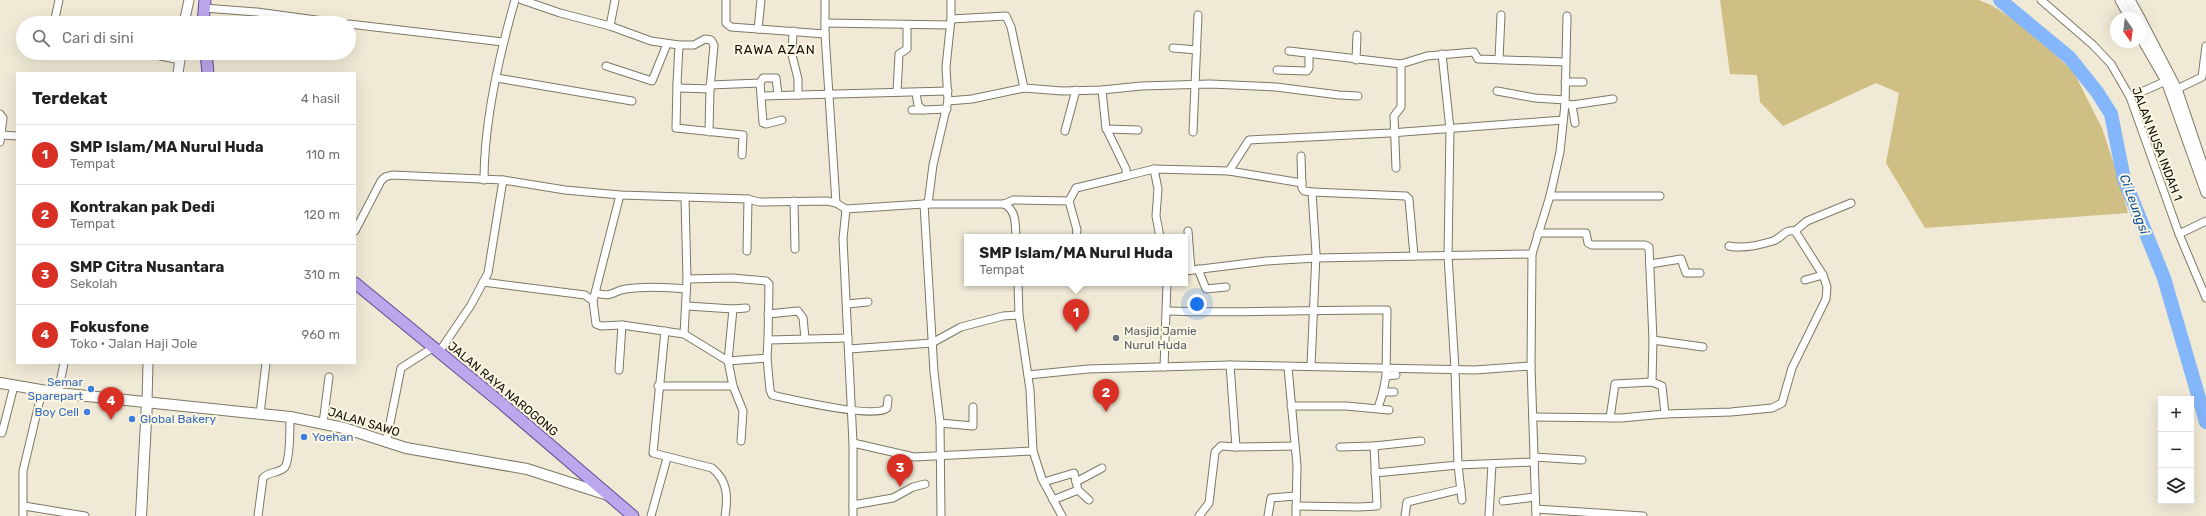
<!DOCTYPE html>
<html lang="id">
<meta charset="utf-8">
<style>
:root{--surface:#fff;--page:#f6f6f6;--text:#222;--muted:#767676;--line:#e0e0e0;--accent:#d93025}
body{margin:0;font-family:Rubik,sans-serif;background:var(--page);color:var(--text)}
.controls{position:absolute;right:12px;bottom:12px;display:grid;overflow:hidden;border-radius:0px;box-shadow:0 4px 16px #0002}
.controls button{width:36px;height:36px;display:grid;place-items:center;padding:0;border:0;border-bottom:1px solid var(--line);background:var(--surface);color:var(--text);font:20px sans-serif}
.compass{position:absolute;left:2110px;top:12px;width:36px;height:36px;border-radius:50%;background:var(--surface);box-shadow:0 4px 16px #0002;rotate:166deg}
.you{position:absolute;left:1197px;top:304px;width:14px;height:14px;margin:-10px;border:3px solid #fff;border-radius:50%;background:#1a73e8;box-shadow:0 0 0 6px #1a73e833}
.badge{display:grid;place-items:center;width:26px;height:26px;border-radius:50%;background:var(--accent);color:#fff;font-size:13px;font-weight:700}
.pin{position:absolute;translate:-50% -33px;filter:drop-shadow(0 1px 2px #0008)}
.pin::after{content:'';position:absolute;top:21px;width:14px;height:12px;background:inherit;clip-path:polygon(0 0,100% 0,50% 100%)}
.popup{position:absolute;left:964px;top:234px;width:224px;height:52px;box-sizing:border-box;display:grid;place-content:center;border-radius:0px;background:var(--surface);filter:drop-shadow(0 1px 3px #0005);font-size:13px;white-space:nowrap;color:var(--muted)}
.popup b{font-size:15px;color:var(--text)}
.popup::after{content:'';position:absolute;left:50%;top:100%;margin-left:-8px;border:8px solid transparent;border-top-color:var(--surface)}
.list{margin:0;padding:0;list-style:none}
h2{display:flex;justify-content:space-between;align-items:center;height:52px;margin:0;padding:0 16px;font-size:17px}
h2 small{font-size:13px;font-weight:400;color:var(--muted)}
.list li{display:grid;grid-template-columns:26px 1fr auto;gap:12px;align-items:center;box-sizing:border-box;height:60px;padding:0 16px;border-top:1px solid var(--line)}
.list b{display:block;font-size:15px;white-space:nowrap}
.list p{margin:0;font-size:13px;white-space:nowrap;color:var(--muted)}
.list em{font-size:13px;font-style:normal;color:var(--muted)}
.icon{flex:none;width:22px;height:22px;fill:none;stroke:currentColor;stroke-width:2;stroke-linecap:round;stroke-linejoin:round}
.map{position:relative;flex:none;width:2206px;height:516px;overflow:hidden}
.search{position:absolute;background:var(--surface);box-shadow:0 4px 16px #0002;left:16px;top:16px;width:340px;height:44px;display:flex;align-items:center;gap:10px;box-sizing:border-box;padding:0 14px;border-radius:22px;color:var(--muted);font-size:15px}
.panel{position:absolute;background:var(--surface);box-shadow:0 4px 16px #0002;left:16px;top:72px;width:340px;height:292px;border-radius:0px}
.map>svg:first-child{display:block}
.green{fill:#cfbf84}
.lines{fill:none;stroke-linecap:round;stroke-linejoin:round}
.river{stroke:#84b6fb;stroke-width:14}
.minor-casing{stroke:#7d7866;stroke-width:9}
.tertiary-casing{stroke:#7d7866;stroke-width:11}
.secondary-casing{stroke:#7d7866;stroke-width:12}
.primary-casing{stroke:#644c94;stroke-width:13}
.minor{stroke:#fff;stroke-width:7}
.tertiary{stroke:#fff;stroke-width:9}
.secondary{stroke:#fff;stroke-width:10}
.primary{stroke:#bca7ec;stroke-width:11}
.worship-dot{fill:#6b7280;stroke:#fcf7e2;stroke-width:1.5}
.shop-dot{fill:#3f7fe0;stroke:#fcf7e2;stroke-width:1.5}
.labels{text-anchor:middle;stroke-width:4;stroke-linejoin:round;paint-order:stroke}
.street-label{font-size:12px;fill:#110f09;stroke:#fcf7e2}
.worship-label{font-size:12px;fill:#5b616d;stroke:#fcf7e2;text-anchor:start}
.shop-label{font-size:12px;fill:#366cbe;stroke:#fcf7e2;text-anchor:end}
.neighbourhood-label{font-size:13px;letter-spacing:1px;fill:#110f09;stroke:#fcf7e2}
.water-label{font-size:13px;font-style:italic;fill:#0e51a0;stroke:#fcf7e2}
</style>
<div class="map">
<svg width="2206" height="516" viewBox="0 0 2206 516">
<rect width="100%" height="100%" fill="#efe9d5"/>
<path class="green" d="M1720,0H1979L1991,5L2021,24L2073,71L2102,128L2119,179L2128,213L1925,228L1886,163L1899,93L1876,83L1783,126L1760,102L1757,75L1730,74Z"/>
<g class="lines">
<path class="river" d="M2000,0L2070,58L2097,92L2111,114L2124,179L2164,278L2206,422"/>
<g class="minor-casing">
<g id="minor">
<path d="M522,0L560,13L610,26L651,41L679,45H694L705,39L711,40L714,45L710,89L680,88L677,84L679,45"/>
<path d="M726,0V23L731,27L825,34"/>
<path d="M825,0V34L836,203"/>
<path d="M2041,0L2093,45L2111,64L2130,97L2179,234L2206,298"/>
<path d="M204,8L257,12L338,23"/>
<path d="M951,19L1006,16L1011,27L1024,88"/>
<path d="M54,23L59,0"/>
<path d="M825,23L950,25"/>
<path d="M349,24L503,42"/>
<path d="M610,26L615,0"/>
<path d="M758,29L761,0"/>
<path d="M793,31L792,55L798,79V95"/>
<path d="M1173,48L1197,50"/>
<path d="M1289,51L1401,64L1427,56L1474,52L1478,59L1565,62"/>
<path d="M146,53L180,60"/>
<path d="M1442,54L1450,129L1448,256L1455,369L1458,465L1462,500"/>
<path d="M1499,59L1501,15"/>
<path d="M1356,60L1357,35"/>
<path d="M606,66L652,81L667,44"/>
<path d="M1277,70L1307,71L1309,68V54"/>
<path d="M497,78L632,101"/>
<path d="M1565,82H1583"/>
<path d="M760,83L763,78H776L778,95"/>
<path d="M677,84L676,128L743,135L742,155"/>
<path d="M710,85L760,83L763,123L766,124L782,120"/>
<path d="M2177,89L2202,77L2206,46"/>
<path d="M1102,90L1106,129L1138,130"/>
<path d="M1497,91L1535,98L1565,100"/>
<path d="M897,92L899,54L907,49V25"/>
<path d="M916,93L918,105L923,110L947,109"/>
<path d="M762,96L948,91"/>
<path d="M2130,97L2166,81"/>
<path d="M948,101L972,99L1024,88L1062,91L1102,90L1141,86L1210,84L1276,87L1339,95L1358,96"/>
<path d="M1565,104L1572,105L1613,99"/>
<path d="M1572,105L1575,123"/>
<path d="M912,110H923"/>
<path d="M0,114L3,118L0,142"/>
<path d="M1107,130L1126,169V176L1154,169L1229,171L1249,140L1390,133L1563,120"/>
<path d="M1065,131L1076,90"/>
<path d="M709,132L710,89"/>
<path d="M1193,132L1198,15"/>
<path d="M2,135L17,136"/>
<path d="M1301,156L1302,188L1304,191L1312,192L1316,254L1311,366"/>
<path d="M1396,168L1394,116L1401,107V64"/>
<path d="M1154,169L1158,189L1156,216L1160,237"/>
<path d="M1229,171L1302,183"/>
<path d="M484,180C484,122 499,56 515,0"/>
<path d="M1312,192L1406,196L1409,199L1414,256"/>
<path d="M1550,196H1660"/>
<path d="M794,201L795,249"/>
<path d="M924,204L934,372L940,423L941,516"/>
<path d="M928,204L933,165L948,101L946,67L951,19V0"/>
<path d="M1004,204L1013,200L1069,201"/>
<path d="M355,231L381,181L385,177L392,175L503,180L565,190L620,195L748,199L759,202L827,201L836,203L846,209"/>
<path d="M1188,231L1191,270"/>
<path d="M1538,233H1586L1588,243L1592,245H1645L1649,247L1653,340L1652,382"/>
<path d="M2179,234L2206,221"/>
<path d="M1076,237L1077,230L1069,201L1076,188L1126,176"/>
<path d="M1729,246C1742,249 1760,245 1773,241C1782,238 1784,229 1795,231"/>
<path d="M747,251L748,199"/>
<path d="M1650,264L1681,259L1686,273H1700"/>
<path d="M1198,269L1206,289L1226,287"/>
<path d="M1185,271L1266,261L1316,258L1532,254"/>
<path d="M1823,275L1795,231L1807,221L1851,203"/>
<path d="M687,279L732,278L766,281L769,284L768,340"/>
<path d="M483,282L585,295L593,301L596,324L601,326L622,325L684,334L728,361L767,358L768,340L848,338"/>
<path d="M1018,283L1019,315L1030,390L1033,451L1042,479L1062,516"/>
<path d="M596,293C614,298 612,291 626,289C646,286 666,287 686,289"/>
<path d="M593,301L620,195"/>
<path d="M847,304L868,302"/>
<path d="M687,306L733,309L746,308"/>
<path d="M733,309L728,361L733,386L743,411L741,441"/>
<path d="M1167,311C1240,314 1313,309 1387,310L1386,376L1383,392H1394"/>
<path d="M768,314L798,311L803,318L805,338"/>
<path d="M665,331L653,453L712,468C728,481 728,497 725,516"/>
<path d="M684,334L687,279L685,198"/>
<path d="M1653,340L1703,347"/>
<path d="M849,349L932,343L961,327L1003,316L1019,315"/>
<path d="M439,352L471,305L488,273L503,180"/>
<path d="M767,358L770,390L772,395L776,396C794,400 876,419 887,408L888,399"/>
<path d="M1164,367L1167,283"/>
<path d="M1288,367L1297,466L1296,516"/>
<path d="M619,370L622,325"/>
<path d="M1028,375L1088,369L1230,365L1475,370L1531,366"/>
<path d="M1386,376L1396,375"/>
<path d="M658,386H733"/>
<path d="M58,393L64,363"/>
<path d="M1291,406H1346L1389,410"/>
<path d="M1378,408L1383,392"/>
<path d="M260,414L266,363"/>
<path d="M1533,417L1621,418L1665,414L1731,412L1772,408L1782,403L1792,368L1826,299L1827,287L1823,275L1805,280"/>
<path d="M1610,418L1615,384L1652,382L1662,386L1665,414"/>
<path d="M323,423L329,377"/>
<path d="M940,423L973,426V407"/>
<path d="M2,433L14,386"/>
<path d="M386,443L401,368L434,347"/>
<path d="M853,443L914,457L1033,451"/>
<path d="M1374,446L1421,441"/>
<path d="M1236,447L1295,446"/>
<path d="M1534,457L1582,460"/>
<path d="M1375,473L1458,465L1534,462"/>
<path d="M1044,482L1074,473L1078,490"/>
<path d="M1076,482L1102,468"/>
<path d="M1053,500L1078,490L1089,500"/>
<path d="M1503,501L1535,497"/>
<path d="M853,505L893,498L913,487L925,484"/>
<path d="M24,506L85,516"/>
<path d="M1296,506L1359,507L1377,506L1374,446L1340,447"/>
<path d="M1536,509L1643,516"/>
<path d="M23,516V471L42,391"/>
<path d="M258,516L263,478C269,471 279,474 285,467C290,460 290,427 290,417"/>
<path d="M651,516L667,458"/>
<path d="M853,516V443L843,239L846,209L924,204H1004C1017,211 1015,224 1016,237"/>
<path d="M1199,516L1209,503L1215,452L1221,446L1236,447L1230,365"/>
<path d="M1268,516L1271,498L1296,496"/>
<path d="M1405,516L1407,502L1461,489"/>
<path d="M1489,516L1492,464"/>
<path d="M1536,516L1531,366L1532,254L1550,196L1560,152L1565,104L1567,16"/>
</g>
</g>
<g class="tertiary-casing">
<g id="tertiary">
<path d="M2120,0L2130,18"/>
<path d="M2130,0L2140,18"/>
<path d="M2140,18L2177,89L2206,175"/>
<path d="M184,23L189,0"/>
<path d="M2140,36L2166,81L2206,193"/>
<path d="M178,73L181,53"/>
<path d="M147,402L148,363"/>
</g>
</g>
<g class="secondary-casing">
<g id="secondary">
<path d="M0,383L58,393L290,417L344,428L406,448L527,469L608,495"/>
<path d="M141,516L147,402"/>
</g>
</g>
<g class="primary-casing">
<g id="primary">
<path d="M203,23L205,0"/>
<path d="M206,53L208,73"/>
<path d="M355,283L500,402L633,516"/>
</g>
</g>
<use href="#minor" class="minor"/>
<use href="#tertiary" class="tertiary"/>
<use href="#secondary" class="secondary"/>
<use href="#primary" class="primary"/>
</g>
<circle class="worship-dot" cx="1116" cy="338" r="4"/>
<g class="shop-dot">
<circle cx="91" cy="389" r="4"/>
<circle cx="87" cy="412" r="4"/>
<circle cx="132" cy="419" r="4"/>
<circle cx="304" cy="437" r="4"/>
</g>
<g class="labels">
<g class="street-label">
<text transform="translate(2157 144) rotate(69)" y="4">JALAN NUSA INDAH 1</text>
<text transform="translate(503 389) rotate(40)" y="4">JALAN RAYA NAROGONG</text>
<text transform="translate(364 422) rotate(17)" y="4">JALAN SAWO</text>
</g>
<g class="worship-label">
<text x="1124" y="335">Masjid Jamie<tspan x="1124" dy="14">Nurul Huda</tspan></text>
</g>
<g class="shop-label">
<text x="83" y="386">Semar<tspan x="83" dy="14">Sparepart</tspan></text>
<text x="79" y="416">Boy Cell</text>
<text x="140" y="423" text-anchor="start">Global Bakery</text>
<text x="312" y="441" text-anchor="start">Yoehan</text>
</g>
<g class="neighbourhood-label">
<text x="775" y="54">RAWA AZAN</text>
</g>
<g class="water-label">
<text transform="translate(2135 204) rotate(70)" y="5">Ci Leungsi</text>
</g>
</g>
</svg>
<div class="controls">
<button>+</button>
<button>−</button>
<button><svg class="icon" aria-label="layers" viewBox="0 0 24 24"><path d="M12 4l9 5-9 5-9-5zM3 14l9 5 9-5"/></svg></button>
</div>
<svg class="compass" viewBox="-18 -18 36 36"><path d="M0-13l5 13h-10z" fill="#e53935"/><path d="M0 13l5-13h-10z" fill="#767676"/></svg>
<div class="you"></div>
<div class="pin badge" style="left:1076px;top:332px">1</div>
<div class="popup"><b>SMP Islam/MA Nurul Huda</b>Tempat</div>
<div class="pin badge" style="left:1106px;top:412px">2</div>
<div class="pin badge" style="left:900px;top:487px">3</div>
<div class="pin badge" style="left:111px;top:420px">4</div>
<div class="search"><svg class="icon" aria-label="search" viewBox="0 0 24 24"><circle cx="10" cy="10" r="6"/><path d="M15 15l6 6"/></svg>Cari di sini</div>
<section class="panel">
<h2>Terdekat<small>4 hasil</small></h2>
<ul class="list">
<li><span class="badge">1</span><div><b>SMP Islam/MA Nurul Huda</b><p>Tempat</p></div><em>110 m</em></li>
<li><span class="badge">2</span><div><b>Kontrakan pak Dedi</b><p>Tempat</p></div><em>120 m</em></li>
<li><span class="badge">3</span><div><b>SMP Citra Nusantara</b><p>Sekolah</p></div><em>310 m</em></li>
<li><span class="badge">4</span><div><b>Fokusfone</b><p>Toko · Jalan Haji Jole</p></div><em>960 m</em></li>
</ul>
</section>
</div>
